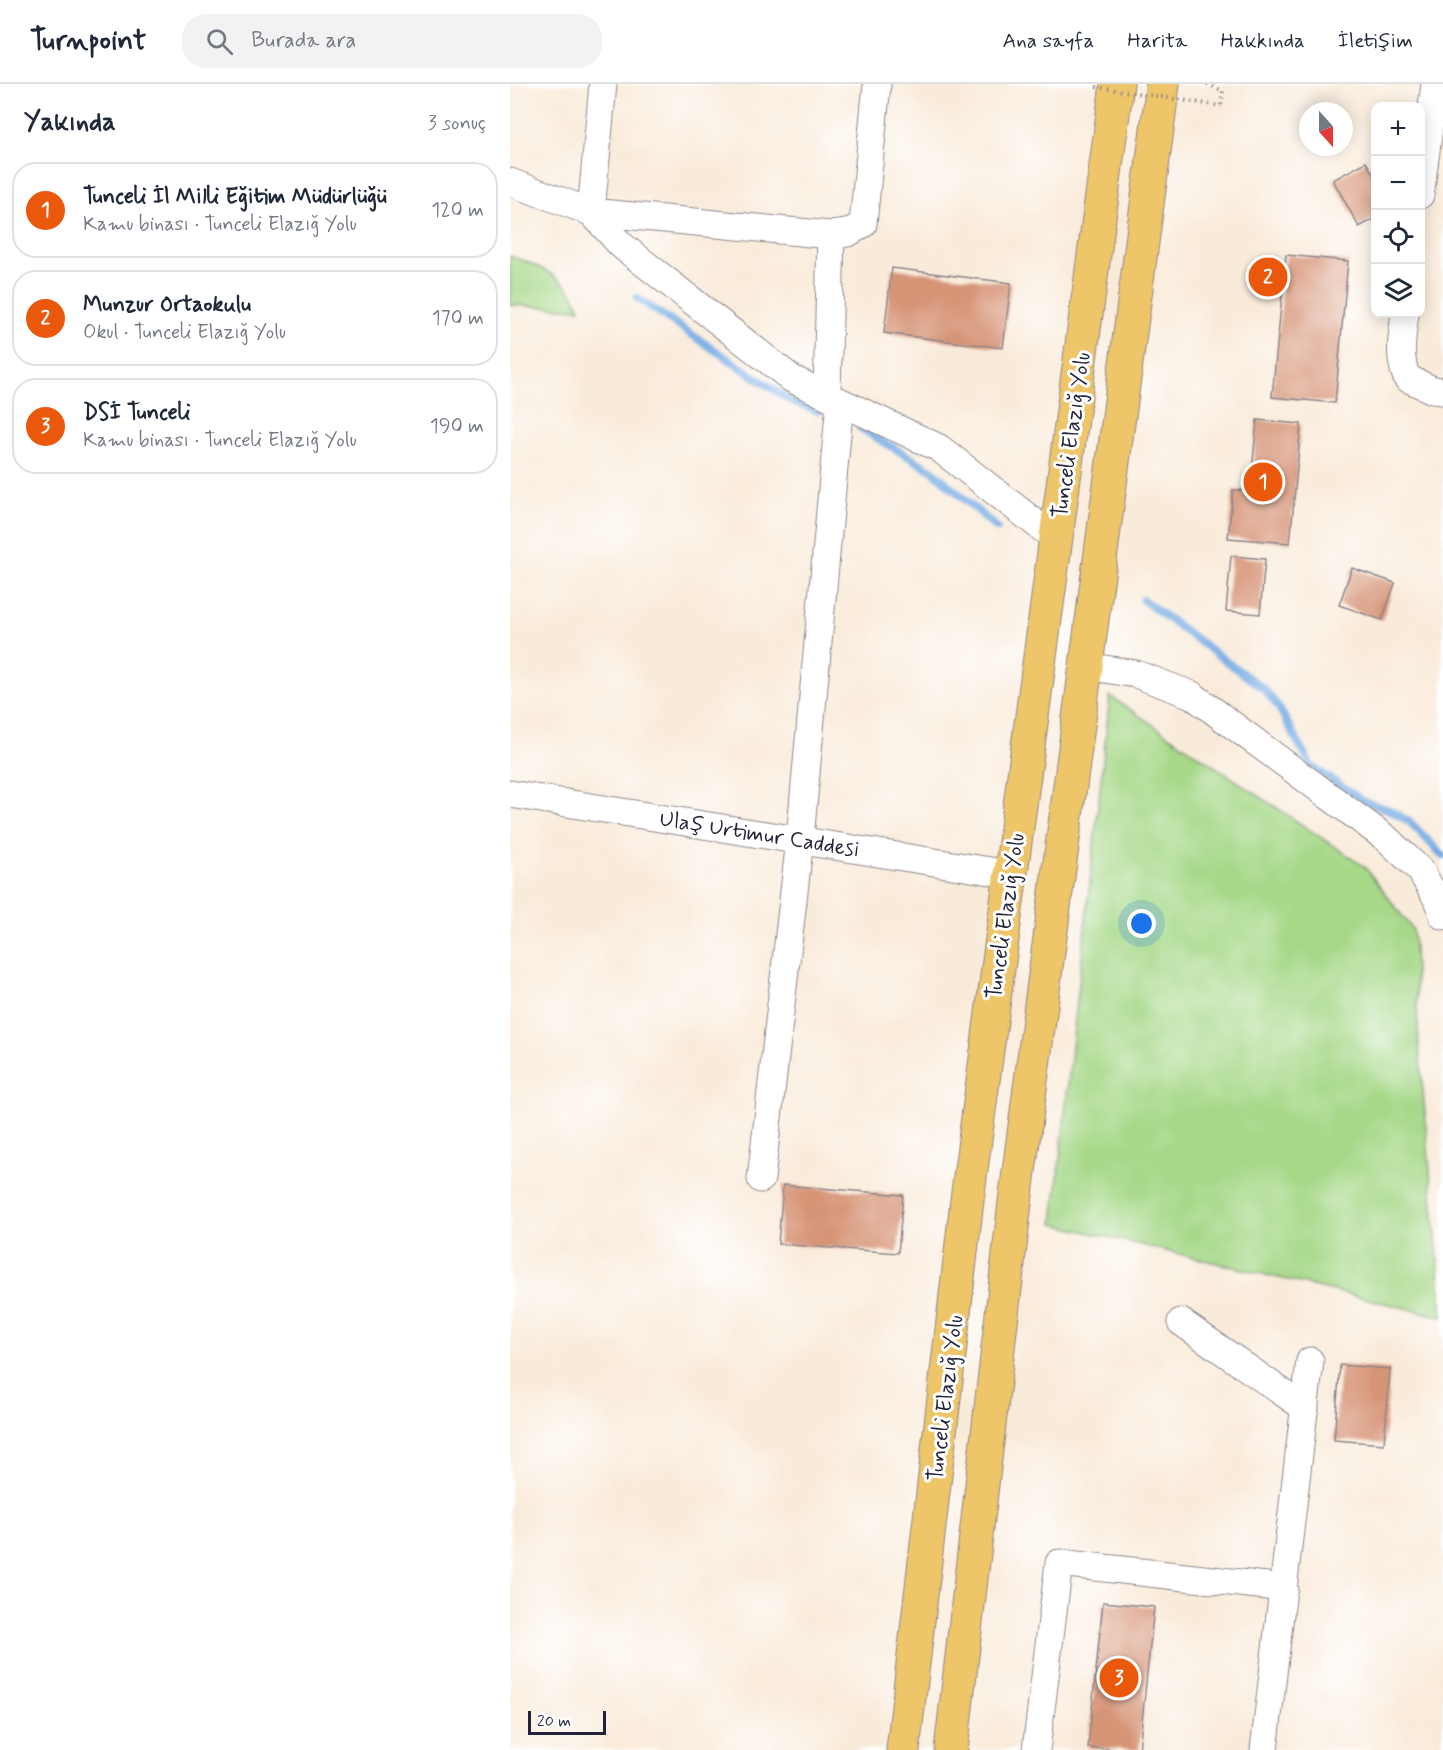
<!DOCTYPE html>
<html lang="tr">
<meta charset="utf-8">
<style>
:root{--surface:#fff;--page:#f2f2f3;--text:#1f2937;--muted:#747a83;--line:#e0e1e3;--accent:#ea580c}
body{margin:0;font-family:Mynerve,sans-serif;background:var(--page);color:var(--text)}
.controls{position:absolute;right:18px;top:18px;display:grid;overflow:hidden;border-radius:12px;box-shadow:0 3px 15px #0003}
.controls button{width:54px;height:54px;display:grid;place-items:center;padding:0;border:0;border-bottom:2px solid var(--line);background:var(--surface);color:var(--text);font:30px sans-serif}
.compass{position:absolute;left:789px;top:18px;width:54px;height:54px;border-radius:50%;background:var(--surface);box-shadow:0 3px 15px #0003;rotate:159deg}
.scale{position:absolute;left:18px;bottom:15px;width:78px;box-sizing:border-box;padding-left:6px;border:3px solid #22223b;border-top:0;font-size:16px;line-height:21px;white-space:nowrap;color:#22223b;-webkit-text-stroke:4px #fff;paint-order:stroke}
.you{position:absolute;left:632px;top:840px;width:21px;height:21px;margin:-15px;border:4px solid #fff;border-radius:50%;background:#1a73e8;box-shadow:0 0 0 9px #1a73e833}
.badge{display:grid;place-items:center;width:39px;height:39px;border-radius:50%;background:var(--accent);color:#fff;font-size:20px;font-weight:700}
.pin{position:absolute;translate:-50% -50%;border:3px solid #fff;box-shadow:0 2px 6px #0006}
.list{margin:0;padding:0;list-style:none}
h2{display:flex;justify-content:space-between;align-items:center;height:78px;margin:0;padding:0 24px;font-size:26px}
h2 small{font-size:20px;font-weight:400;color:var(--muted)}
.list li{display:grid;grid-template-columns:39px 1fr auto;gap:18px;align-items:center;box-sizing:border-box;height:96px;margin:0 12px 12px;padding:0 12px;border:2px solid var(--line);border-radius:24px}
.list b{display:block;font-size:22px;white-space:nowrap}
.list p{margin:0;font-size:20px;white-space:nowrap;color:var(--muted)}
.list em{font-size:20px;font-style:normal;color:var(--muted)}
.icon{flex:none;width:33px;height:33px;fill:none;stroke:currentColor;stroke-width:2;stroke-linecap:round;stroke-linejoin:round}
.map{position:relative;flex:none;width:933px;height:1666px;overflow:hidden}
header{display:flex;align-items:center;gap:36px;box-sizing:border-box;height:84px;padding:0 30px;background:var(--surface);border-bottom:2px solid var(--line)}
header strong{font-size:28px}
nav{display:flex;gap:33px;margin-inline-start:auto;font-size:21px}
.search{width:420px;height:54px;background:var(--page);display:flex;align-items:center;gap:15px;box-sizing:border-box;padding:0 21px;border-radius:24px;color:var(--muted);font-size:22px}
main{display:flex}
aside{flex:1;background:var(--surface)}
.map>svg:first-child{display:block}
.green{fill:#a6d888;stroke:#647d62;stroke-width:1.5}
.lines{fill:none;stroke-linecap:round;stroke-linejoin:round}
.stream{stroke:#75abe3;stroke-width:8}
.building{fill:#d79578}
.minor-casing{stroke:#8e868a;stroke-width:29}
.major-casing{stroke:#8e868a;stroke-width:35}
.path{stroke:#8e868a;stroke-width:4;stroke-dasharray:1.5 4.5;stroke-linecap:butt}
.minor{stroke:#fff;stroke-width:27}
.major{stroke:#eec569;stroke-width:33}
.path-bridge{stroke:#8e868a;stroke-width:4;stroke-dasharray:1.5 4.5;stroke-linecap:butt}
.labels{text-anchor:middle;stroke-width:6;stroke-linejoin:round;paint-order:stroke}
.street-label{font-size:22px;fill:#22223b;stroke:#fff}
</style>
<header>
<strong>Turnpoint</strong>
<div class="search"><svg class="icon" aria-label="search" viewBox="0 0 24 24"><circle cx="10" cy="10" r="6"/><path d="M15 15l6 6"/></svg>Burada ara</div>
<nav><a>Ana sayfa</a><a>Harita</a><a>Hakkında</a><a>İletişim</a></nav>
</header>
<main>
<aside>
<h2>Yakında<small>3 sonuç</small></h2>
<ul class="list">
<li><span class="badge">1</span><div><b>Tunceli İl Milli Eğitim Müdürlüğü</b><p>Kamu binası · Tunceli Elazığ Yolu</p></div><em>120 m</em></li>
<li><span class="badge">2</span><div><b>Munzur Ortaokulu</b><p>Okul · Tunceli Elazığ Yolu</p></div><em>170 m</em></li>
<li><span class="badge">3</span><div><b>DSİ Tunceli</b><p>Kamu binası · Tunceli Elazığ Yolu</p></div><em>190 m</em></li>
</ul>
</aside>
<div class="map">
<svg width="933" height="1666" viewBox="0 0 933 1666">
<rect width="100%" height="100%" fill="#fff"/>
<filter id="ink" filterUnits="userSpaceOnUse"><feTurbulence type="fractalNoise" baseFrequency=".0167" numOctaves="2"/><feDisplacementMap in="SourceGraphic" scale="12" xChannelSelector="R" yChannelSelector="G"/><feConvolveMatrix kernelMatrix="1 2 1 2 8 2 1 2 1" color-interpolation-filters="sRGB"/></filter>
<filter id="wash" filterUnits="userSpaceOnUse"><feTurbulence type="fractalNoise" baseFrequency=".008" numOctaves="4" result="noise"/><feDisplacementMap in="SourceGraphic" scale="24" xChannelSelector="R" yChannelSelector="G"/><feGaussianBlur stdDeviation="1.35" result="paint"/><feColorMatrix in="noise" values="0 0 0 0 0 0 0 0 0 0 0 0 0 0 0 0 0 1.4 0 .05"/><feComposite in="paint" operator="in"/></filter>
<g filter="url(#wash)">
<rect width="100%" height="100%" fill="#f9ebda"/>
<g class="green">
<path d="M0,172C28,181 61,195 70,225L0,221Z"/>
<path d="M600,612L855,783L903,846L909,963L933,1233L543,1140Z"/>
</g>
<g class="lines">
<g class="stream">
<path d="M127,214L278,315L308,327"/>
<path d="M350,344L423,387L487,444"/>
<path d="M633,516L754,605L769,624L801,682L853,717L880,726L900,738L933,772"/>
</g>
</g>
<g id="blocks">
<g class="building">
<path d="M856,78L866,95V134L849,143L823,96Z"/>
<path d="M776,171L838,177L825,319L762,313Z"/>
<path d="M382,184L501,199L493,264L374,249Z"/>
<path d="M747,336L791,340L780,459L718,454L723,406L740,407Z"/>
<path d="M721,472L755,475L750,530L716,527Z"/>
<path d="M842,484L885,499L872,536L829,521Z"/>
<path d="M273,1101L393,1111L388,1169L268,1160Z"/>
<path d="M830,1281L880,1285L874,1360L824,1356Z"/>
<path d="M593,1518L644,1523L629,1666L578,1664Z"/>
</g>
</g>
</g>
<g filter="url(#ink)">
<use href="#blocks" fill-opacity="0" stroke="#8e868a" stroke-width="1.5"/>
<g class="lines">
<g class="minor-casing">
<g id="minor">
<path d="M93,0L81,128L321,151L338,149L353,140L367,0"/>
<path d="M0,98L81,128L111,161L282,295L429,364L546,455"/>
<path d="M910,111L925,0"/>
<path d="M895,230C892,252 888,273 897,294L923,306L933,307"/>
<path d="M317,311L321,151"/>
<path d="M576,582L626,590L682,611L877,755L910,786L930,820L933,832"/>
<path d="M0,710L499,790"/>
<path d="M251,1095L290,755L330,318"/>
<path d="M671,1238L795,1324"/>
<path d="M526,1666L549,1479L774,1504"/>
<path d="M754,1666L800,1277"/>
</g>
</g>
<g class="major-casing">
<g id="major">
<path d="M393,1666L458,1108L607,0"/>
<path d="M441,1666L506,1110L653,0"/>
</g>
</g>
<path class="path" d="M697,0L713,7L711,22"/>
<use href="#minor" class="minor"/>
<use href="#major" class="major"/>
<path class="path-bridge" d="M586,3L711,22"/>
</g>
</g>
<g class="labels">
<g class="street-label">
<text transform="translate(560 351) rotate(-82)" y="8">Tunceli Elazığ Yolu</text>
<text transform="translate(250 749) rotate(9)" y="8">Ulaş Urtimur Caddesi</text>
<text transform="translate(494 832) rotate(-82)" y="8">Tunceli Elazığ Yolu</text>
<text transform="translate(434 1314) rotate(-83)" y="8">Tunceli Elazığ Yolu</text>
</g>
</g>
</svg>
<div class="controls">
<button>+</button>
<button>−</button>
<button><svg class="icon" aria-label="locate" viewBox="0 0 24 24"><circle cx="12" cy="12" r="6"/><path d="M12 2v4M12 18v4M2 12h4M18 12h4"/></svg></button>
<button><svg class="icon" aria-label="layers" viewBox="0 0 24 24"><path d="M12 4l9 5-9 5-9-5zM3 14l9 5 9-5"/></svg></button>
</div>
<svg class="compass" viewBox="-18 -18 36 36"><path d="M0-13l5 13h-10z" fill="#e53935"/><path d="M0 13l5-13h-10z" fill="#747a83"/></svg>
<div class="scale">20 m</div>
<div class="you"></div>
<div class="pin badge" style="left:753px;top:398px">1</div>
<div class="pin badge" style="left:758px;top:193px">2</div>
<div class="pin badge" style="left:609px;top:1594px">3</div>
</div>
</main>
